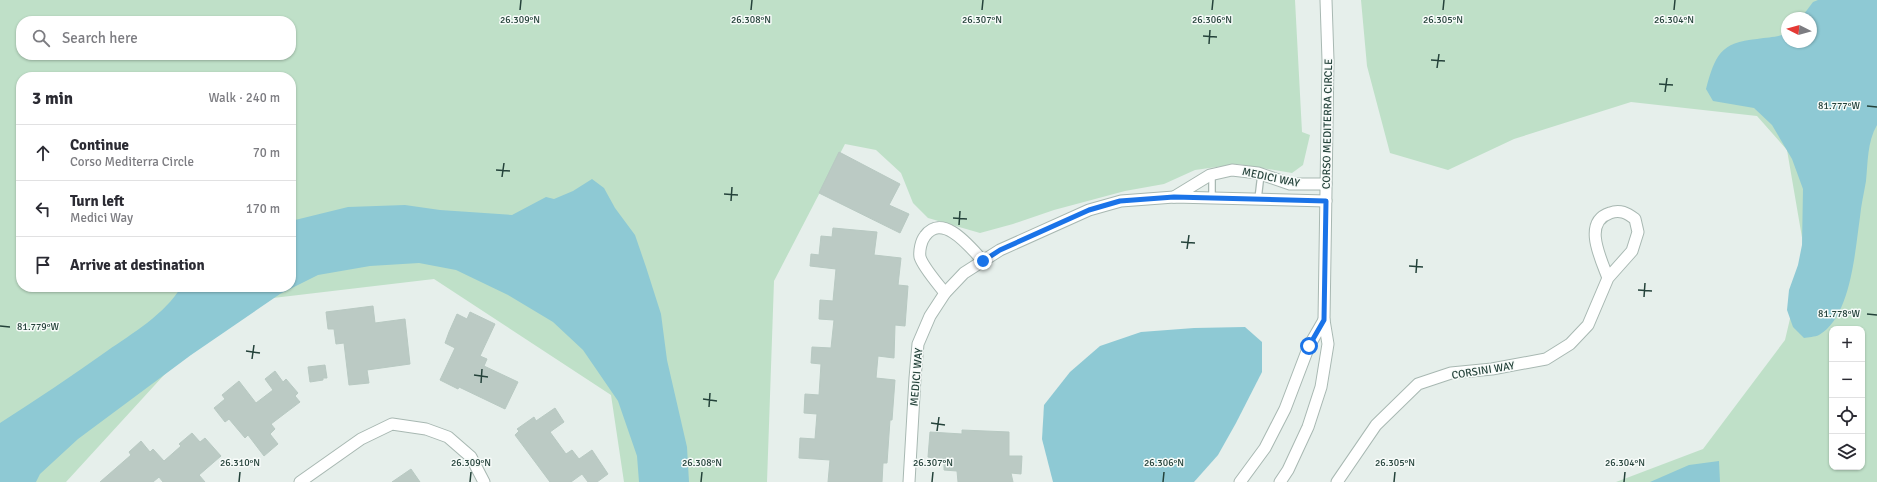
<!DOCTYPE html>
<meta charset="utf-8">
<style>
:root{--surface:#fff;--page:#f7f7f7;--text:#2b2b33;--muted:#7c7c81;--line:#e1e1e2}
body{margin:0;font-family:Signika,sans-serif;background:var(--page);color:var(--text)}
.controls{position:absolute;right:12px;bottom:12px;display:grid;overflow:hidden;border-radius:8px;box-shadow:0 1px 3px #0004}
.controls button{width:36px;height:36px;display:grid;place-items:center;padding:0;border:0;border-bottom:1px solid var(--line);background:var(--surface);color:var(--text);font:20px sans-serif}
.compass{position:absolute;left:1781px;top:12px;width:36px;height:36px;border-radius:50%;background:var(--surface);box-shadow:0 1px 3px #0004;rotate:276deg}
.stop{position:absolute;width:12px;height:12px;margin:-9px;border:3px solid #1a73e8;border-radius:50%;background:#fff}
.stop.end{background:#1a73e8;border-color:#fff;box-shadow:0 1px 4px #0008}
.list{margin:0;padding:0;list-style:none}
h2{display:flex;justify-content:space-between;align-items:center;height:52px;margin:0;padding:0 16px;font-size:17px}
h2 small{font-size:13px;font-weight:400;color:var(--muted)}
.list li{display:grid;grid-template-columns:26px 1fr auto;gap:12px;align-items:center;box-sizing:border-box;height:56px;padding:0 16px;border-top:1px solid var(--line)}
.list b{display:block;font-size:15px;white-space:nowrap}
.list p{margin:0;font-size:13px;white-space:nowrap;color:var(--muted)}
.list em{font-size:13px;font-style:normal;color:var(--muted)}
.icon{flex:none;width:22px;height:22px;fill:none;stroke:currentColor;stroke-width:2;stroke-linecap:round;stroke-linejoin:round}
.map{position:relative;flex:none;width:1877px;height:482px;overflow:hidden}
.search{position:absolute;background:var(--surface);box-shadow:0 1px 3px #0004;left:16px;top:16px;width:280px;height:44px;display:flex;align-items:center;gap:10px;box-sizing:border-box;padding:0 14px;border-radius:16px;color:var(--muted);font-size:15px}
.panel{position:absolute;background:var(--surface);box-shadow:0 1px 3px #0004;left:16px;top:72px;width:280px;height:220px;border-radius:16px}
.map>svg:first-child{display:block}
.green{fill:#bfe0c8;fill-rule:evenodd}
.water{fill:#8ec9d4}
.building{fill:#bbcac4;stroke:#b8c9c2}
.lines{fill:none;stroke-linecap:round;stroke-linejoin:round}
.lane-casing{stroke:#a8b8b2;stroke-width:8}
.street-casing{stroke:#a8b8b2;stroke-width:13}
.lane{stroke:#fff;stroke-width:5.5}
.street{stroke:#fff;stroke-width:11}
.route{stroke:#1a73e8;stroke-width:5}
.ticks{fill:none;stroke:#24423a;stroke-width:1.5}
.labels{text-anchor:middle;stroke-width:3;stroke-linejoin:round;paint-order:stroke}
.street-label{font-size:11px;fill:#24423a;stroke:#f7fbf9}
.ticks-label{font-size:10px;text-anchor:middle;fill:#24423a;stroke:#f7fbf9;stroke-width:3;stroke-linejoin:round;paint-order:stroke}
</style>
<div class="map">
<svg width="1877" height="482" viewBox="0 0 1877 482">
<rect width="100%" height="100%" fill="#e6efeb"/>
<g class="green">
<path d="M0,0H1295L1302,132L1310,135L1303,165L1292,173L1238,164L1195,170L1164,184L1125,191L1054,210L1013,224L980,233L928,218L913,203L901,173L876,150L845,144L774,281L767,482H624L611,395L434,279L230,303L66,482H0ZM21,21H291V55H21ZM21,77H291V287H21Z"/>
<path d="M1361,0H1877V482H1616L1703,449L1785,340L1805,255L1787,150L1757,116L1631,102L1514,139L1448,170L1390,153L1367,66ZM1787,18H1811V42H1787ZM1832,329H1862V467H1832Z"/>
</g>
<g class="water">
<path d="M1818,0H1877V125C1867,142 1868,163 1866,181C1864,193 1861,205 1860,217C1855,251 1851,317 1819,335C1815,337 1808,337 1804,338L1793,327L1787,310L1789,290L1798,265L1802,245L1803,189L1792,159L1772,125L1754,108L1713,101L1706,89C1715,56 1720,42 1757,39C1769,37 1776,38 1787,33V42H1811V18H1801L1813,2Z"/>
<path d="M592,179L604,188L615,208L635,235L646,267L661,314L667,360L687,447L689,482H639L637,456L618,401L583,350L553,322L508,295L456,270L419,263L370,266L318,275L280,294L191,355L78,439L40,474L36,482H0V423C36,400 72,376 107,351C133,333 165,314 181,287H291V221L348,207L405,205L440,210L512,215L546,197L554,199L573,191Z"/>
<path d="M1245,327L1262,342V372L1236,423L1218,455L1194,482H1053L1042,439L1044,405L1070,372L1100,346L1141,332L1194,328Z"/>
<path d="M1719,461L1720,482H1650L1689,465Z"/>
</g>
<g class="building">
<path d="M839,152L900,184L889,205L909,214L900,233L819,193Z"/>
<path d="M833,228L877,232L874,255L901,258L898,285L908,286L905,326L895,325L894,358L878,356L876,378L895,380L892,420H890L887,463H883L882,482H828L830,460L799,458L800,438L815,439L817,414L804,413L805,394L819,395L821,364L811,363L812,347L831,348L834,320L819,319L820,300L833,301L836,269L810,266L811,254L819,255L821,236L832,237Z"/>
<path d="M373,306L375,323L405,319L410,364L367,370L369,383L349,385L344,343L336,344L334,329H328L326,312Z"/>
<path d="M470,312L495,324L480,356L487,359L484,366L518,382L505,409L459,387L458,389L440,380L455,348L445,343L449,332L457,314L467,319Z"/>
<path d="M325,365L327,378H323V380L310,382L308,367Z"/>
<path d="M275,371L283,382L286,379L298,393L295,396L300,402L271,424L275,429L270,434L278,444L264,456L248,435L245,438L229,419L225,422L214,408L225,399L222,395L239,381L256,403L273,390L265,379Z"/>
<path d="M555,408L564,422L550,432L566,454L572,450L579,459L592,450L608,474L597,482H588L582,474L571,482H550L515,435L519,431L517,429L534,417L536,421Z"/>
<path d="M962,430L1009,432V456H1022L1021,474L1011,473L1013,482H958L957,471L944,470V460L928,457L930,432L962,434Z"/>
<path d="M192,433L200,442L205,438L221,456L199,475L205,482H163L159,477L153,482H100L131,455L129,452L141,441L150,452L153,449L164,461L181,446L179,444Z"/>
<path d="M411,469L420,482H392Z"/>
</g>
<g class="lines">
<g class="lane-casing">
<g id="lane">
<path d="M1212,198V175"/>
<path d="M1258,199L1261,174"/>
</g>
</g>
<g class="street-casing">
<g id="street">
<path d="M1174,197L1210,175L1232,170L1258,173L1290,184H1326"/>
<path d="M945,293C938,284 923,267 920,257C919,251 921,241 925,236C943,212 970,247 983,261"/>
<path d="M300,482L361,439L392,424L426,429L448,437L471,457L484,482"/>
<path d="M909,482L915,378L918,344L930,316L945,293L964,273L1000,250L1089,210L1121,201L1174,197L1326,201"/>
<path d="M1240,482L1265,448L1285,409L1309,346L1324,320"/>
<path d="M1280,482L1288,470L1308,427L1321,387L1328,344L1324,320L1328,60L1326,0"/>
<path d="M1337,482L1376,425L1418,384L1451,373L1492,369L1546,359L1570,344L1588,325L1608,278L1632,251L1638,232L1635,219C1627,213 1620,209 1610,213C1582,222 1601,259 1608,278"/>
</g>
</g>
<use href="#lane" class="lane"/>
<use href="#street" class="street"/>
</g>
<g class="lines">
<path class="route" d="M983,261L1000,250L1089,210L1120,201L1174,197L1326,201L1324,320L1309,346"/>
</g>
<path class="ticks" d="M520,10L521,0M751,10L752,0M982,10L983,0M1212,10L1213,0M1443,10L1444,0M1674,10L1675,0M1203,36L1217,37M1209,44L1210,30M1431,60L1445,61M1437,68L1439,54M1659,84L1673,85M1665,92L1667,78M1867,106L1877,107M496,170L510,171M502,177L504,163M724,194L738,195M731,201L732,187M953,218L967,219M959,225L960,211M1181,242L1195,243M1187,249L1189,235M1409,266L1423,267M1416,273L1417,259M1638,290L1652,291M1644,297L1645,283M1867,314L1877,315M0,326L10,327M246,351L260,353M252,359L254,345M474,375L488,377M481,383L482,369M703,399L717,401M709,407L710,393M931,423L945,425M937,431L939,417M239,482L240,472M470,482L471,472M701,482L702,472M932,482L933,472M1163,482L1164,472M1394,482L1395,472M1624,482L1625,472"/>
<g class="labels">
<g class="street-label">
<text transform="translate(1327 124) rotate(-89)" y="4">CORSO MEDITERRA CIRCLE</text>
<text transform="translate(1271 177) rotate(12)" y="4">MEDICI WAY</text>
<text transform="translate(1483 370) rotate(-9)" y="4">CORSINI WAY</text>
<text transform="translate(916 377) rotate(-85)" y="4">MEDICI WAY</text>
</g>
</g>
<g class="ticks-label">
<text x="520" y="23">26.309°N</text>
<text x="751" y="23">26.308°N</text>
<text x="982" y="23">26.307°N</text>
<text x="1212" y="23">26.306°N</text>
<text x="1443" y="23">26.305°N</text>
<text x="1674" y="23">26.304°N</text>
<text x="1839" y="109">81.777°W</text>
<text x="1839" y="317">81.778°W</text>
<text x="38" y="330">81.779°W</text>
<text x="240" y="466">26.310°N</text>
<text x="471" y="466">26.309°N</text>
<text x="702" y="466">26.308°N</text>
<text x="933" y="466">26.307°N</text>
<text x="1164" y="466">26.306°N</text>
<text x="1395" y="466">26.305°N</text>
<text x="1625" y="466">26.304°N</text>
</g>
</svg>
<div class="controls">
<button>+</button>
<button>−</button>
<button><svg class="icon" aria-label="locate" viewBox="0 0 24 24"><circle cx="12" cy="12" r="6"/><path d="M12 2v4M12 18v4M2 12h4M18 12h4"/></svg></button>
<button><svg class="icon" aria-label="layers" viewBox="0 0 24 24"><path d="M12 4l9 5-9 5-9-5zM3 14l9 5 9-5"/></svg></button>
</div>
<svg class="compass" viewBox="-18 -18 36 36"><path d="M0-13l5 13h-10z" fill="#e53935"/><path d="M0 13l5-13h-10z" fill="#7c7c81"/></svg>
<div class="stop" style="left:1309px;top:346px"></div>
<div class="stop end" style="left:983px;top:261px"></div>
<div class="search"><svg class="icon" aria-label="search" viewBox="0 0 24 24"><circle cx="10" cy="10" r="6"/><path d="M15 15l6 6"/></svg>Search here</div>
<section class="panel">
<h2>3 min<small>Walk · 240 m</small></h2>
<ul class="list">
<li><svg class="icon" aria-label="ahead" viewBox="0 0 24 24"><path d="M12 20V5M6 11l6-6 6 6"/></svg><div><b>Continue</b><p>Corso Mediterra Circle</p></div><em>70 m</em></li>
<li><svg class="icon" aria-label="left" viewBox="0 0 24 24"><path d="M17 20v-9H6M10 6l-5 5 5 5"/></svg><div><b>Turn left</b><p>Medici Way</p></div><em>170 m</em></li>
<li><svg class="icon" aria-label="arrive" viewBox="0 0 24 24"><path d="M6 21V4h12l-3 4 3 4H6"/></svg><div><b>Arrive at destination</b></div></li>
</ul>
</section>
</div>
